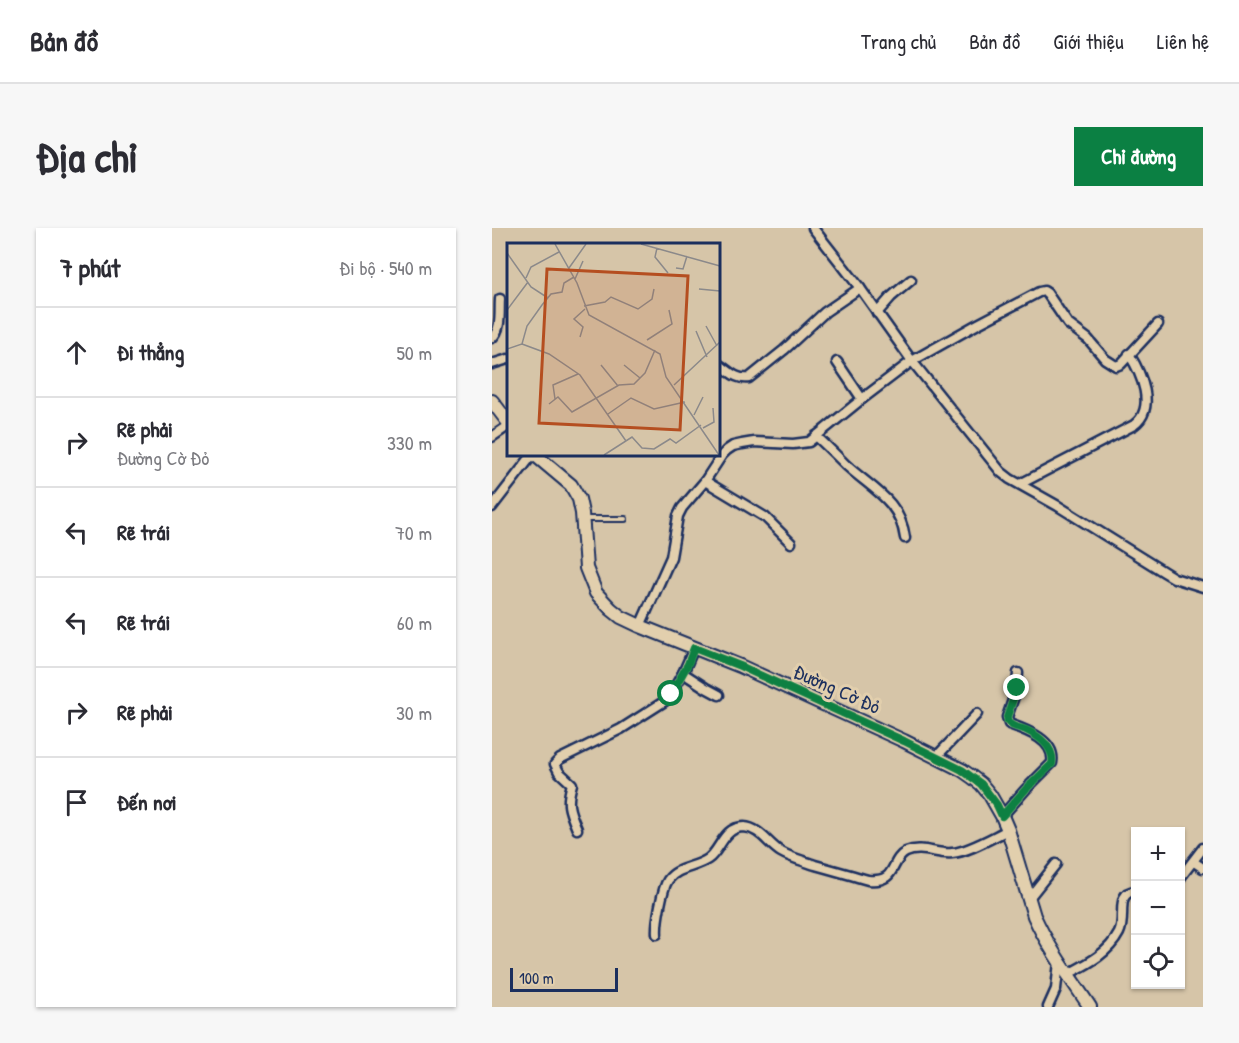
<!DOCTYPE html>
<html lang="vi">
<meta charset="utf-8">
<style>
:root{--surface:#fff;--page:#f7f7f7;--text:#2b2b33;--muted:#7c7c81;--line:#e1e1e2;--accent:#0b8043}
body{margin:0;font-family:"Patrick Hand",sans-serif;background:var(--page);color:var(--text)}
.controls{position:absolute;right:18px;bottom:18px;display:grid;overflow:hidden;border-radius:0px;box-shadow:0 2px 4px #0004}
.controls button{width:54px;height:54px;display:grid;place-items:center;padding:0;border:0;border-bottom:2px solid var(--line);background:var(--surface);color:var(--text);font:30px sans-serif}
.scale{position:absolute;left:18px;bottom:15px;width:108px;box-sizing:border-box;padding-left:6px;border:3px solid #1b2f5e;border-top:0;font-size:16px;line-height:21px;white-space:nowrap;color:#1b2f5e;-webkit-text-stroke:4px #e2cfad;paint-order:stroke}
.stop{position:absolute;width:18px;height:18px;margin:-14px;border:4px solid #0b8043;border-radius:50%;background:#fff}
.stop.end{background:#0b8043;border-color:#fff;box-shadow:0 2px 6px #0008}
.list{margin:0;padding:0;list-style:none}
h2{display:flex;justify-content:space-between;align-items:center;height:78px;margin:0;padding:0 24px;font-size:26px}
h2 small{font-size:20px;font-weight:400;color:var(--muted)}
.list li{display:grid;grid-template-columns:39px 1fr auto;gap:18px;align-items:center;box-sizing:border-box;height:90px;padding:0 24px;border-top:2px solid var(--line)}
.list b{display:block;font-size:22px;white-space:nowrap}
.list p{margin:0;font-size:20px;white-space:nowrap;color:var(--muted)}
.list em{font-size:20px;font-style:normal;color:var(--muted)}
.icon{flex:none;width:33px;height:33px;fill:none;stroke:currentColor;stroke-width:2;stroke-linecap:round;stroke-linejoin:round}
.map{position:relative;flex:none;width:711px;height:779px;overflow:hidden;border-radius:0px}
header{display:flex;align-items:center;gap:36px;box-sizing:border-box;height:84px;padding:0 30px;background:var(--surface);border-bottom:2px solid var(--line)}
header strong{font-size:28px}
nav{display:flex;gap:33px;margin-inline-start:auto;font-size:21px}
.intro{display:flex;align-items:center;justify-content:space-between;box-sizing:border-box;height:144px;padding:0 36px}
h1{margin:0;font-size:42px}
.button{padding:15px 27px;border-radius:0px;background:var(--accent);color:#fff;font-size:21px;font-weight:700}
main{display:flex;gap:36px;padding:0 36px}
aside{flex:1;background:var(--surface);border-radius:0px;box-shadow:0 2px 4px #0004}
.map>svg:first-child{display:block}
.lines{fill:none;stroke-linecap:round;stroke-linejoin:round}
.lane-casing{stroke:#1b2f5e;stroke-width:8}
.street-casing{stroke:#1b2f5e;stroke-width:13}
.secondary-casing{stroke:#1b2f5e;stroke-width:16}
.lane{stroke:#e2cfad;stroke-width:4}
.street{stroke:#e2cfad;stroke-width:8}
.secondary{stroke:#e2cfad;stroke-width:12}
.route{stroke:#0b8043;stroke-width:8}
.labels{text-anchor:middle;stroke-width:6;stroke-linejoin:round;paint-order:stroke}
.street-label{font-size:20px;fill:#1b2f5e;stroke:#e2cfad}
.inset-road{fill:none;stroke:#8b898a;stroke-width:1.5}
.view{fill:#b54e20;fill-opacity:0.15;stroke:#b54e20;stroke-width:3}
.inset-edge{fill:none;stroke:#1b2f5e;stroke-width:3}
</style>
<header>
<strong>Bản đồ</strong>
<nav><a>Trang chủ</a><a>Bản đồ</a><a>Giới thiệu</a><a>Liên hệ</a></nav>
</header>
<div class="intro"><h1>Địa chỉ</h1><a class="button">Chỉ đường</a></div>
<main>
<aside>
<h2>7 phút<small>Đi bộ · 540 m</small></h2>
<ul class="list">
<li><svg class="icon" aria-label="ahead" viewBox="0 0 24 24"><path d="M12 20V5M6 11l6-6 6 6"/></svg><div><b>Đi thẳng</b></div><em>50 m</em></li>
<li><svg class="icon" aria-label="right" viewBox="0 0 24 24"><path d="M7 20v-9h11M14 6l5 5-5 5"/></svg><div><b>Rẽ phải</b><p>Đường Cờ Đỏ</p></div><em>330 m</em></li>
<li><svg class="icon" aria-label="left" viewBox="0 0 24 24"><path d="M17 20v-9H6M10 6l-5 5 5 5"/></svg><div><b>Rẽ trái</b></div><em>70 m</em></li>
<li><svg class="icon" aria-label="left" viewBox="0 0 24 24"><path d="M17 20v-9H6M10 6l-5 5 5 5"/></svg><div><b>Rẽ trái</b></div><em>60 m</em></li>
<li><svg class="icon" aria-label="right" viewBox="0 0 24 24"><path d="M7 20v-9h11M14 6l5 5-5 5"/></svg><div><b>Rẽ phải</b></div><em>30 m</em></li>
<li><svg class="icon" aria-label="arrive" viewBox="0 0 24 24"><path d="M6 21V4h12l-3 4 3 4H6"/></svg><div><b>Đến nơi</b></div></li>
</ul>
</aside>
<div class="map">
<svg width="711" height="779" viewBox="0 0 711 779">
<rect width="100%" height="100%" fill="#d6c5a8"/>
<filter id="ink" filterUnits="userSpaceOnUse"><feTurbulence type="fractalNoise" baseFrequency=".0167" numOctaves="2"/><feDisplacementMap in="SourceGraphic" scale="12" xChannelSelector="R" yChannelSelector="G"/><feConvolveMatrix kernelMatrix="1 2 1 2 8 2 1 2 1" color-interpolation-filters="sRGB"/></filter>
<g filter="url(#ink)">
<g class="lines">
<g class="lane-casing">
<path id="lane" d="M91,291H133"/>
</g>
<g class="street-casing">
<g id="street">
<path d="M321,0L368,60L420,133L509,244L518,251L566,278L672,344L682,350L711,359"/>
<path d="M385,85L399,69L419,52"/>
<path d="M0,110C10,101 7,84 8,71"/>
<path d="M345,134L370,171"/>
<path d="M0,136L16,131"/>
<path d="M226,136C237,142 243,152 257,150L292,122L333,84L368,60"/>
<path d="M324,208C334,217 344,227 354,237C380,261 408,272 413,310"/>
<path d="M0,209L16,198"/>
<path d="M213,253L273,289L299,315"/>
<path d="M528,256L642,197C665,180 649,145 637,126"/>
<path d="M0,279L41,226"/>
<path d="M148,398L179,329L186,288L190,280L213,253L230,227L235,222L241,218L250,216L262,214L301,216L317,214L370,171L420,133L484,97L547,64L552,63L555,65L576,96L596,111L613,131L624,138L629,136L666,96"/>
<path d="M202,420L191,445L214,460L227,467"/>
<path d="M444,529L485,486"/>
<path d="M510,588L534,561L560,535C564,512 534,502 517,496L515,489L525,460L526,445"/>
<path d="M85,601C77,582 74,576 80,556L67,544L63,536L68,531L129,501L173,473L179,466L191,445"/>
<path d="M702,634L711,640"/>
<path d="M688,650L711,620"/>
<path d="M537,670L564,636"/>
<path d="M165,706C164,695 170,661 176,652C185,639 203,640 216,631C229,622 231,599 252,599C268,600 276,616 289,624C299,630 312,633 323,637C341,642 359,647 376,652C406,655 397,633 414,624C430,617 445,627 460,625C476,624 501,609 516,602"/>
<path d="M576,746C595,736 616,726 627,705C635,689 622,664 644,663"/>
<path d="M556,779L564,761L567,734"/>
</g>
</g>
<g class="secondary-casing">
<g id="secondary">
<path d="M0,173L16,194"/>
<path d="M42,226L79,257L87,271L90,285L94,340L104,365L119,381L129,389L148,398L248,438L412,513L470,542L480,549L489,556L498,567L510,588L516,602L542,688C557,721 578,749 598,779"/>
</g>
</g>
<use href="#lane" class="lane"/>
<use href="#street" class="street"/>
<use href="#secondary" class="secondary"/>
</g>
</g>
<g class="lines" filter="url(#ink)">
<path class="route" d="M179,466L196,436L202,420L248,438L289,457L412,513L470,542L489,556L505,577L510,588L534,561L560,536C563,520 547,508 534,502C529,500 519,499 516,494C515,493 516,491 515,489L525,460"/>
</g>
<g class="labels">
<g class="street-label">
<text transform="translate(345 461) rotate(24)" y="7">Đường Cờ Đỏ</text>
</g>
</g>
<g transform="translate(15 15)">
<rect width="213" height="213" fill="#d6c5a8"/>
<path class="inset-road" d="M48,1L70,40L82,72L153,111L159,134L212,212M134,1L213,23M150,5L148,14L161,30M0,10L24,44L41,55M62,25L79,1M169,25L176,26L180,13M19,35L24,24L52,9M68,36L76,18M192,46L213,48M77,63L98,59L104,54L131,66L145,56L147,46M0,67L21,39M199,83L210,103M189,88L200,114M73,94L76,84L67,76L78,66M140,97L165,81L162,67M15,101L42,111L73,132L119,198M0,106L15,101L20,83L35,62L44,51L55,49L57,40L67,34M94,122L111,143M117,122L133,135M167,142L213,99M48,156L46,142L71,131M42,161L51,154L65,169L112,142L127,141L138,130L148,107M101,171L124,155L147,166L178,159M187,172L196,154M196,185L207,179L206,165M97,212L125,194L135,205L147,206L163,196L169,200L194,182"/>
<path class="view" d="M40,26L181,33L173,187L32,180Z"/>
<rect width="213" height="213" class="inset-edge"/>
</g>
</svg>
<div class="controls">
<button>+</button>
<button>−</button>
<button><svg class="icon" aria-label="locate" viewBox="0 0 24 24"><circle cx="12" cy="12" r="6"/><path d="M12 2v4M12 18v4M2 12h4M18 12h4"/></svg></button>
</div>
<div class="scale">100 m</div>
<div class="stop" style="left:179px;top:466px"></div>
<div class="stop end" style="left:525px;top:460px"></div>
</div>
</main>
